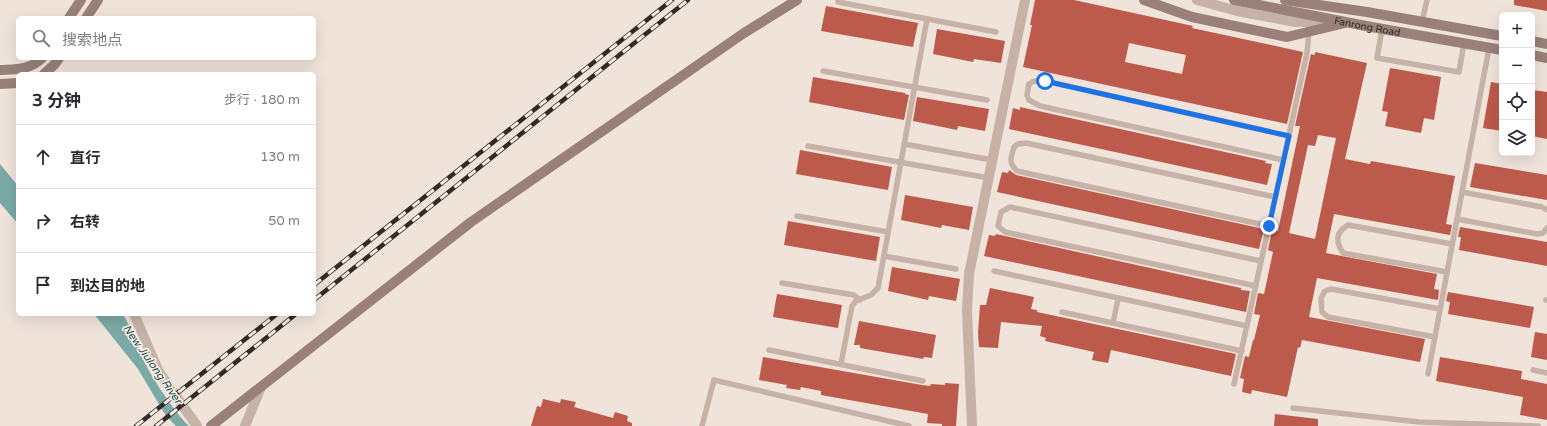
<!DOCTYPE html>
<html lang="zh">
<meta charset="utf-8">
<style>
:root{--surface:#fff;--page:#f7f7f7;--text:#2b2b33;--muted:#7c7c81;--line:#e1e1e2}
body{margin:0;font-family:"Varela Round","Noto Sans SC",sans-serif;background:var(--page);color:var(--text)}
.controls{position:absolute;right:12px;top:12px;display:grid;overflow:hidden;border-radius:6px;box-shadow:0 4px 16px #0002}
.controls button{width:36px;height:36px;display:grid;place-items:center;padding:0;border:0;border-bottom:1px solid var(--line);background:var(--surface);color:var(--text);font:20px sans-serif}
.stop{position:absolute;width:12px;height:12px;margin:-9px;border:3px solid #1a73e8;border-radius:50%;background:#fff}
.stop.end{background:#1a73e8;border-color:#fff;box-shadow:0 1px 4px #0008}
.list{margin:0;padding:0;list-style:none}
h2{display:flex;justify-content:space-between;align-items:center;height:52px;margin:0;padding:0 16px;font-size:17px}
h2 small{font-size:13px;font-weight:400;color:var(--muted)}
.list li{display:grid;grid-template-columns:26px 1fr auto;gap:12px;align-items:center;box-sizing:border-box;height:64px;padding:0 16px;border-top:1px solid var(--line)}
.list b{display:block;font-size:15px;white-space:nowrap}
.list em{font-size:13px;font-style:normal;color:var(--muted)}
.icon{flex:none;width:22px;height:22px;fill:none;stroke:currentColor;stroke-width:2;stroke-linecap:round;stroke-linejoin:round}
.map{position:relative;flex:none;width:1547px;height:426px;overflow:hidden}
.search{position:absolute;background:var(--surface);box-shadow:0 4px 16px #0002;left:16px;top:16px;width:300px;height:44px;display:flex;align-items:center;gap:10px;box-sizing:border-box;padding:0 14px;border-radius:6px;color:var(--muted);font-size:15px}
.panel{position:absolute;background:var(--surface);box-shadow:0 4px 16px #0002;left:16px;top:72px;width:300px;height:244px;border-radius:6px}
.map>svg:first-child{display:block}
.water{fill:#7baaa6}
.building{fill:#bc5a4b;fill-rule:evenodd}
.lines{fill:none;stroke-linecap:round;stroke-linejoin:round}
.lane{stroke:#c6b2a7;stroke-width:5.5}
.street{stroke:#c6b2a7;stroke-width:10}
.secondary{stroke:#998179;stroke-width:10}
.rail-casing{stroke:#332927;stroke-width:4.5}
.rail{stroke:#f7ede6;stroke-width:3;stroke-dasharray:9;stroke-linecap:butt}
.route{stroke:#1a73e8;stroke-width:5}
.labels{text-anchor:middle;stroke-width:3.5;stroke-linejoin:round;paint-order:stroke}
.street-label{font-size:10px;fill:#332927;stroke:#f7ede6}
.water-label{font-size:11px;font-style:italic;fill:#20514f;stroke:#f7ede6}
</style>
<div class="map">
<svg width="1547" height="426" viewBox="0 0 1547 426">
<rect width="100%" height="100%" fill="#efe3da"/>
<g class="water">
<path d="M0,164L18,186V224L0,203Z"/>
<path d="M94,314H123C132,330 138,348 146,365C154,381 176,414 189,426H176L166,416L138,369Z"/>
</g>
<g class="building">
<path d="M1035,0H1074L1193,26L1192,28L1303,52L1287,124L1023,67L1032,25H1030ZM1129,43L1186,55L1182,74L1125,62Z"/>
<path d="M1514,0H1547V11L1514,5Z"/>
<path d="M826,6L918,23L913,47L821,31Z"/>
<path d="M937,29L1005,41L1001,63L974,59L973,62L933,54Z"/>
<path d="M1315,52L1367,63L1345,159L1370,164L1371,161L1455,176L1446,224L1452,225L1450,235L1334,214L1326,253L1437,274L1434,289L1439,290L1438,300L1317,278L1309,317L1425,339L1420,362L1302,340L1300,348L1298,347L1287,397L1252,390L1251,394L1242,392L1244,379L1240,378L1245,356L1249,357L1253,340H1254L1260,315L1254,314L1258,293L1264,294L1273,252L1268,250L1272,230L1278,231L1300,126H1295L1311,54L1315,55ZM1318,135L1336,138L1315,239L1289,233L1308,145L1315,146Z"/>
<path d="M1390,68L1441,77L1434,120L1424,118L1421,133L1385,126L1388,112L1382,111Z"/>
<path d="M813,77L905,93V94L909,95L904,120L809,102Z"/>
<path d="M1491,82L1502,84V131L1483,128Z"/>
<path d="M1532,90L1547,92V139L1532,136Z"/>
<path d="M917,97L989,109L985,131L958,126L957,130L913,121Z"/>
<path d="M1020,107L1266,161L1265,163L1272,164L1267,185L1009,129L1013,108L1020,110Z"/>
<path d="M800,150L892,167L888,190L796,174Z"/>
<path d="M1475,163L1547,175V200L1470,187Z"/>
<path d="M1009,170L1016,175L1264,229L1259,249L997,192L1002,172L1008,173Z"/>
<path d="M905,195L973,207L969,230L942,225L941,228L901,220Z"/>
<path d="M788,221L880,237L876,261L784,245Z"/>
<path d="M1460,227L1547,242V266L1459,250L1461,237H1458Z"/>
<path d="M996,234L1241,288V290L1250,291L1246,312L984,256L989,235L995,236Z"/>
<path d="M892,267L960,279L956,301L929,296L928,300L888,291Z"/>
<path d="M990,288L1034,297L1031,309L1037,310V312L1236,354L1231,376L1111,350L1108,363L1092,360L1094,352L1045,341L1046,338L1040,336L1042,326L1001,322L998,348L979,347L978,333L980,305H986Z"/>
<path d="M1448,292L1534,307L1530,328L1448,314L1450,302L1446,301Z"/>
<path d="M777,294L842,305L838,328L773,317Z"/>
<path d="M859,321L936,335L932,358L924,357L923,359L860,348V345H854Z"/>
<path d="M1535,332L1547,334V360L1531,357Z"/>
<path d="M763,357L922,385L930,386L931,384L945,385V383L959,384L956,426H942V424L927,423L928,414L821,395V391L801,387L800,390L786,388L787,385L759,380Z"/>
<path d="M1440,357L1522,371L1521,379L1547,384V420L1520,415L1523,397L1436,381Z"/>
<path d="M543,399L560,403L561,399L576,402L574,407L613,418L615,412L628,416L627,421L632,423V426H531L537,406L541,407Z"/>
<path d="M1275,414L1318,419V426H1274Z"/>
</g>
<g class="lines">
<g class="lane">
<path d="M838,2L996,32"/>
<path d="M1422,22L1427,0"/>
<path d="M1382,29L1377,58L1459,72L1464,43"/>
<path d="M823,71L987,100"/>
<path d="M904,144L992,160"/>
<path d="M808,146L989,178"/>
<path d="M1283,160L1040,106L1029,100L1027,95L1029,84L1034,81H1045L1289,136"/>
<path d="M1462,192L1542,207L1547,210"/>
<path d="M797,216L888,232"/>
<path d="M1457,219L1537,234L1543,233L1547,228"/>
<path d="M1269,226L1017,171C1008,162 1011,158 1014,147L1018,144L1026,143L1275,197"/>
<path d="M884,256L956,269"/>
<path d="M994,271L1247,326"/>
<path d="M1447,272L1343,253C1335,241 1336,232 1348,225L1452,244"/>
<path d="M782,283L854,295L860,300"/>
<path d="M1256,286L1005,232L998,226L1001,212L1010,207L1261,261"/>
<path d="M1546,300H1547"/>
<path d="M1062,312L1242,351"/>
<path d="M1113,323L1118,299"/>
<path d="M1435,337L1328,317L1322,312L1321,298L1325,291L1331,289L1440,309"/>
<path d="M769,350L923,381"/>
<path d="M841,364L852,306L856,301L871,295L878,288L927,19"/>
<path d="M1533,370L1547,373"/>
<path d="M1428,374L1489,48"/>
<path d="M1234,384L1307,53L1309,32"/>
<path d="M1293,408L1419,422L1538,426"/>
<path d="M702,426L714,380L909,426"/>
</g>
<g class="street">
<path d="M1197,0L1237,11L1295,22H1335"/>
<path d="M134,314L159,372L197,426"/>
<path d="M245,426L261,387"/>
<path d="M972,426L967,310L969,274L1025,0"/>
</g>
<g class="secondary">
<path d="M1144,0L1192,17L1287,37L1345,23"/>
<path id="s1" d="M1234,0L1366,26L1502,50"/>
<path d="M1285,0L1367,12L1502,36"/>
<path d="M69,18L81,0"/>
<path d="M86,18L98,0"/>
<path d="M1532,41L1547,44"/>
<path d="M1532,55L1547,58"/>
<path d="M0,70C16,69 30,70 42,58"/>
<path d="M44,74L54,65L59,58"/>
<path d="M0,84L18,83"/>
<path d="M211,426L471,222L744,33L797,0"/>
</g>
<g class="rail-casing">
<g id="rail">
<path d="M314,285L672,0"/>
<path d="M314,300L688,0"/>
<path d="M136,426L277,314"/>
<path d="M156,426L296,314"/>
</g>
</g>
<use href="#rail" class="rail"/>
</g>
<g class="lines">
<path class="route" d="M1045,81L1289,136L1269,226"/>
</g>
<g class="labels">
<g class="street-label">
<text dy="4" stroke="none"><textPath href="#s1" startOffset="136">Fanrong Road</textPath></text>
</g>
<g class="water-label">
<text transform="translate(153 364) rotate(55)" y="4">New Jiulong River</text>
</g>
</g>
</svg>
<div class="controls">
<button>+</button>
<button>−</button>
<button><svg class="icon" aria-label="locate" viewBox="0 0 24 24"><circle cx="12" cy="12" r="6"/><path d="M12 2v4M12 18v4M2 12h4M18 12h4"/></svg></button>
<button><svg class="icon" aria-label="layers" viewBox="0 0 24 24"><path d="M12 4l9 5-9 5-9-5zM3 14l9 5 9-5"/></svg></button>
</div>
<div class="stop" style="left:1045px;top:81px"></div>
<div class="stop end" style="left:1269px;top:226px"></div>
<div class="search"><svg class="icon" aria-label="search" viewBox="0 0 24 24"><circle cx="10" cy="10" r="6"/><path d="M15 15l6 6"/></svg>搜索地点</div>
<section class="panel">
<h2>3 分钟<small>步行 · 180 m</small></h2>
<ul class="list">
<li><svg class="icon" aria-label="ahead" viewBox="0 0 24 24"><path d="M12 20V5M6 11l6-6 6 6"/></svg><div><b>直行</b></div><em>130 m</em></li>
<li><svg class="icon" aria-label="right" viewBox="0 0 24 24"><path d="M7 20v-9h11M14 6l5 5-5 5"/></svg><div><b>右转</b></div><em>50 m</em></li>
<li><svg class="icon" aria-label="arrive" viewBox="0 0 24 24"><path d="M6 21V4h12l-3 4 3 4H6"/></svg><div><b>到达目的地</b></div></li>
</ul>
</section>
</div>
